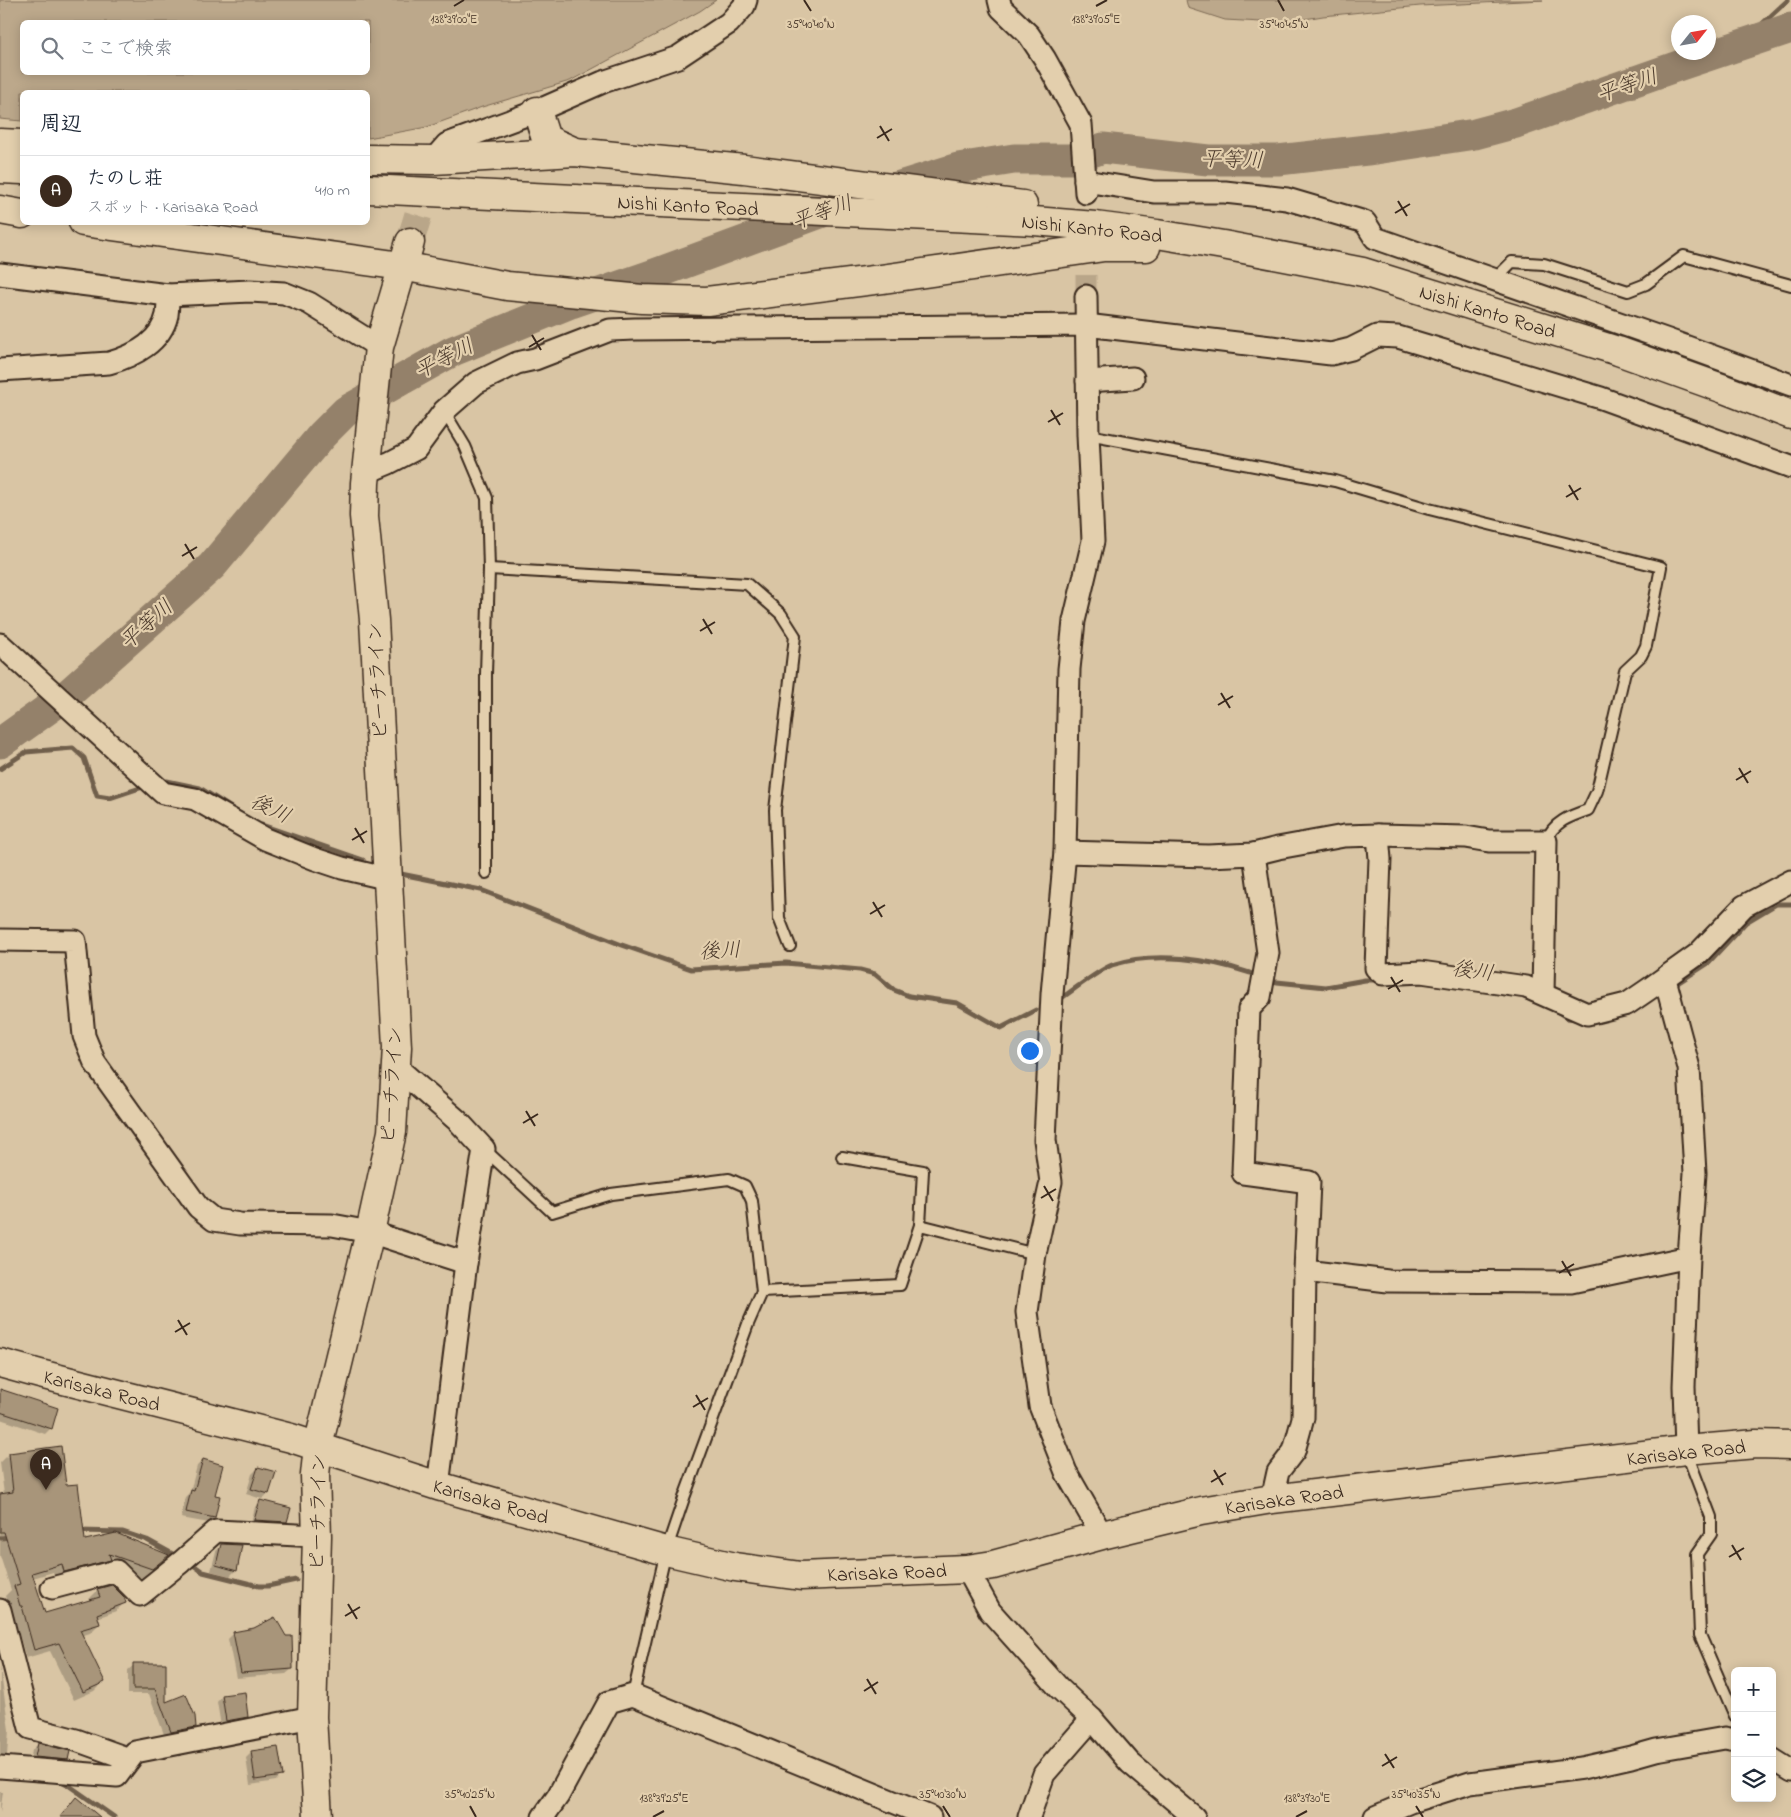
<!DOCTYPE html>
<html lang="ja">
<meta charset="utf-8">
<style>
:root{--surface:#fff;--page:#f6f6f7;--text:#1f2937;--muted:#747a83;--line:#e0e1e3;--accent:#3b2a1e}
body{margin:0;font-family:"Indie Flower","Klee One",sans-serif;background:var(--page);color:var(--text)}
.controls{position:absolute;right:15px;bottom:15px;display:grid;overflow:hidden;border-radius:8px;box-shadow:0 2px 12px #0003}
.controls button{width:45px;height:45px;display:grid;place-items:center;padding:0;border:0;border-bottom:1px solid var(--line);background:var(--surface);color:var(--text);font:25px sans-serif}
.compass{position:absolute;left:1671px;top:15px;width:45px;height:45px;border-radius:50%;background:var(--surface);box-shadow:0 2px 12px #0003;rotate:59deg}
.you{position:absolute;left:1029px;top:1050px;width:18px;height:18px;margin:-12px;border:4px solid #fff;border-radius:50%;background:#1a73e8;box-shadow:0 0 0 8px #1a73e833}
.badge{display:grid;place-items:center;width:32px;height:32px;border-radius:50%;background:var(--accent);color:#fff;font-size:16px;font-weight:700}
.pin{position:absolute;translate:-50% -41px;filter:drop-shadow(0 1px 2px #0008)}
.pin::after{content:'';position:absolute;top:26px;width:18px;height:15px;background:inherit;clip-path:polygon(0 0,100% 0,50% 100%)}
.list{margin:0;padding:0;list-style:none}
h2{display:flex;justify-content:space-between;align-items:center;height:65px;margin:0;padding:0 20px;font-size:21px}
h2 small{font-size:16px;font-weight:400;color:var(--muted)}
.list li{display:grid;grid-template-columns:32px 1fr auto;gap:15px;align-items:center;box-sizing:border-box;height:70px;padding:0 20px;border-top:1px solid var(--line)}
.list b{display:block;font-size:19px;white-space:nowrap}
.list p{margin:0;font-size:16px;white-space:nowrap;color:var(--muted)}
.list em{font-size:16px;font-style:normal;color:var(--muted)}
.icon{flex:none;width:28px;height:28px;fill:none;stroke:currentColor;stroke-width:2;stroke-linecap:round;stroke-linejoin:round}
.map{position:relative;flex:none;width:1791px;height:1817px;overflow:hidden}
.search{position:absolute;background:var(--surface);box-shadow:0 2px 12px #0003;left:20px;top:20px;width:350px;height:55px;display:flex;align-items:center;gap:12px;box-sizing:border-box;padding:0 18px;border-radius:8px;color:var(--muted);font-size:19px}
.panel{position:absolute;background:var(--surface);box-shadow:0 2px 12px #0003;left:20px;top:90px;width:350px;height:135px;border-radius:8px}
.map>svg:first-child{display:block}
.green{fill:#bca88b;stroke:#7c6954;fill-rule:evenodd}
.shadow{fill:#0003}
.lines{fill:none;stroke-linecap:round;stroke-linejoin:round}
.stream{stroke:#705e4c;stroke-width:5}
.river{stroke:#94816a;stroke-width:31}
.building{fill:#a8957a;stroke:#3b2a1e}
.street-tunnel{stroke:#b9a689;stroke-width:21;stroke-dasharray:21 11;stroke-linecap:butt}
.secondary-tunnel{stroke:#b9a689;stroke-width:28;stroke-dasharray:28 14;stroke-linecap:butt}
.lane-casing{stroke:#3b2a1e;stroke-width:14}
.street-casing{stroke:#3b2a1e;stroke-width:25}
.secondary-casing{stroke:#3b2a1e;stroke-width:31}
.highway-casing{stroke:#3b2a1e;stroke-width:31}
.lane{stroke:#e3cfad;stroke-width:10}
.street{stroke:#e3cfad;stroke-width:21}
.secondary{stroke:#e3cfad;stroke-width:28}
.highway{stroke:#e3cfad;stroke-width:28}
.ticks{fill:none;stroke:#3b2a1e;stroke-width:2}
.labels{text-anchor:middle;stroke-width:4.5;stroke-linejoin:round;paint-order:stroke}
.street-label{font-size:20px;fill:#3b2a1e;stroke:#e3cfad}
.water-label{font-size:21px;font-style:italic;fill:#4d3b2d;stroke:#e3cfad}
.ticks-label{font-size:12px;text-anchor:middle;fill:#3b2a1e;stroke:#e3cfad;stroke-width:4.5;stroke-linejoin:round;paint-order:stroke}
</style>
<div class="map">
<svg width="1791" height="1817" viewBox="0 0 1791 1817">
<rect width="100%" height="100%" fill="#d9c5a4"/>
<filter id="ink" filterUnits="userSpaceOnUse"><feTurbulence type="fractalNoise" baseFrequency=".02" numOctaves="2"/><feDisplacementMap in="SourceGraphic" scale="10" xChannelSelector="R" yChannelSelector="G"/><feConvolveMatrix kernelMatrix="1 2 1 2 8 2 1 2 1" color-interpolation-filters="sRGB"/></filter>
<g filter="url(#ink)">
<g class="green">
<path d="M0,0H716L700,11L570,81L482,107L427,127L368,138V92H22V121L0,119ZM368,22V72H22V22Z"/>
<path d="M1186,0H1543L1420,6L1323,16L1280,23L1225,20L1188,8Z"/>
</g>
<g class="shadow">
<path d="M0,1391L51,1428L45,1434L0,1419Z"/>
<path d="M9,1454L65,1487L84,1542L167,1555L142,1578L104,1564L56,1580L53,1572L33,1578L44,1615L90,1601L89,1599L98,1590L125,1602L116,1611L97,1618L99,1624L90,1633L81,1636L103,1682L94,1691L74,1700L50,1651L26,1658L13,1614H12L5,1596L11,1590L0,1556V1495L4,1494L0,1463Z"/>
<path d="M203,1460L213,1496L214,1518L209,1523L181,1518L185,1497L190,1492L197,1466Z"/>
<path d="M258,1468L274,1473L268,1494L262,1499L246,1494L252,1474Z"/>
<path d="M261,1501L286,1521L280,1527L250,1526L255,1507Z"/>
<path d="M222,1545L236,1570L230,1576L211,1571L216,1551Z"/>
<path d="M234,1633L286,1638L292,1669L286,1674L236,1678L228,1639Z"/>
<path d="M134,1665H165V1704L195,1727L189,1732L165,1737L149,1694H128V1670Z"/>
<path d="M0,1666L9,1730L7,1755L0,1761Z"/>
<path d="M222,1696L247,1716L241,1722L221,1726L217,1702Z"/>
<path d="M38,1744L67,1759L61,1765L30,1762L32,1750Z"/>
<path d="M252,1752L281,1775L276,1781L250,1785L246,1758Z"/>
<path d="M0,1792H3L0,1813Z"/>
</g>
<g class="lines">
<g class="stream">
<path d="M1737,47L1788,0"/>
<path d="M0,769L26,752L73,748L84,758L97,796L110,798L140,788"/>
<path d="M167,781L200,788L241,814"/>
<path d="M262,825L363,860"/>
<path d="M401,874L481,890L622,945L691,969L786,963L860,970L875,974L894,990L909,996L957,1003L1001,1028L1036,1010"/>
<path d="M1277,982L1326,987L1365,980H1379"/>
<path d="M1676,984L1707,964L1746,922L1776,904H1791"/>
<path d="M1063,997C1076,988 1099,970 1112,965C1154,951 1209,959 1250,973"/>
<path d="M1557,1011L1567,1018L1576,1019"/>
<path d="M79,1531L123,1532L147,1540L178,1557"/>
<path d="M1,1538L11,1537"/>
<path d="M192,1564L203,1572L259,1586H268L296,1580"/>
<path d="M61,1780L114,1817"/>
</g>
<path class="river" d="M0,743L66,696L212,566L322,435L346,411L453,351L571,303L652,275L861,198L958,168L1014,159H1073L1103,148L1208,160H1278L1376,149L1475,134L1516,123L1678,66L1791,28"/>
</g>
<g class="building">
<path d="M0,1389L58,1408L52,1429L0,1412Z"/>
<path d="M61,1446L66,1485L78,1484L85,1540L116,1533L169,1555L152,1569L109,1554L111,1560L64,1572L62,1564L32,1573L45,1613L100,1597L97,1589L112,1585L124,1597L126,1603L97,1614L100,1624L80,1630L105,1682L83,1692L59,1643L34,1650L22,1606H20L14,1586L20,1584L4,1532H0V1494L13,1492L9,1453Z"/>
<path d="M203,1459L223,1465L215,1495L220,1496L215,1518L186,1512L191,1490L194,1491Z"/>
<path d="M258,1467L276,1472L269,1494L251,1489Z"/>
<path d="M260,1500L291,1508L287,1522L254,1520Z"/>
<path d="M221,1544L242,1545L237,1571L216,1565Z"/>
<path d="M275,1617L286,1636H292L293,1669L241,1673L233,1632L254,1628Z"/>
<path d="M133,1663H166V1702L186,1694L195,1716L196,1727L171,1732L155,1689H133Z"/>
<path d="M245,1692L248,1717L226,1721L222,1695Z"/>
<path d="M38,1743L70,1751L68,1760L35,1757Z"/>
<path d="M278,1747L283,1776L255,1780L251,1751Z"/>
<path d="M76,1797L100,1817H60Z"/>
</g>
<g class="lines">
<path class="street-tunnel" d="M1086,296V195"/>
<path class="secondary-tunnel" d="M410,242L431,173"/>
<g class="lane-casing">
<g id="lane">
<path d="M1494,280L1512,262L1544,264L1628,291L1646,284L1684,256L1791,285"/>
<path d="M444,411L465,446L487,498L489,569L486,674V873"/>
<path d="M1088,435L1335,481L1429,509L1661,567L1646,646L1641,656L1625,671L1597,791L1588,810C1570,816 1553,822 1546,841"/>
<path d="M489,569L747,584L781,614L795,636L775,810L779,918L790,946"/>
<path d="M484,1149L552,1212L611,1194L729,1179L745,1186L752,1201L762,1292"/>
<path d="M842,1157L923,1171L920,1225"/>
<path d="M1686,1451L1711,1517V1534L1697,1554L1700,1635L1735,1716"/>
<path d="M633,1695L666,1551L685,1495L748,1324L762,1292L900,1285L920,1225L1035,1254"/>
</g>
</g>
<g class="street-casing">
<g id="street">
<path d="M999,0L1001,8L1029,35L1045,59L1081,124L1086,193"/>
<path d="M433,160L447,144L537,111L603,82L678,57L729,23L744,6L746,0"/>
<path d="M1085,181L1154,192H1225L1287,199L1365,222L1375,238L1668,340L1791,385"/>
<path d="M0,274L168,295L250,291L284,293L309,303L379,347"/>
<path d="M1086,296L1088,435L1093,541L1074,621L1069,669L1065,852L1052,994L1045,1140L1051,1182L1035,1254L1027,1312L1040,1406L1066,1472L1102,1535"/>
<path d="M0,370L109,363C134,356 161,342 167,315C168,308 168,301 168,295"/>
<path d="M1087,381L1133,378"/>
<path d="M365,473L389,463L416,449L444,411L476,383L517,363L535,359L610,330L635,329L1086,325L1331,354L1351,349L1377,336L1398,337L1601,398L1791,467"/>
<path d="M0,644L163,793L195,799L265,839L315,859L342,868L389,879"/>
<path d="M1378,835L1466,837L1489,841H1546L1543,993"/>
<path d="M1065,852L1208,856L1254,854L1278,848L1344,836L1378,835L1380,859L1376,968L1383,974L1421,972L1526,987L1587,1014L1627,1004L1649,989L1698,954L1744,906L1791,881"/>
<path d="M1254,854L1268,953L1260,997L1249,1009L1243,1173L1309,1182L1305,1271L1303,1418L1294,1451L1278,1472L1272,1499"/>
<path d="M0,940L75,941L84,1036L95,1063L198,1207L214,1220L240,1224L332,1225L370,1232L466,1263"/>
<path d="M1665,979L1689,1068L1695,1173L1689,1257L1684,1386L1686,1450"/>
<path d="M395,1066L458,1121L484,1149L466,1263L438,1486"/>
<path d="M1305,1271L1388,1281L1571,1282L1689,1257"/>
<path d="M967,1569L990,1611L1059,1688L1092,1719L1130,1763L1194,1817"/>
<path d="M52,1588L116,1571L140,1595L181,1562L216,1531L317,1536"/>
<path d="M0,1610L30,1728L76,1740L129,1759"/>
<path d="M1772,1759L1791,1771"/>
<path d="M0,1767L117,1776L135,1752L312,1717"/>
<path d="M543,1817L558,1796L609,1702L633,1695L930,1817"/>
<path d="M1029,1817L1044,1774L1092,1719"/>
<path d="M1375,1817L1410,1802L1470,1783L1582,1768L1631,1757L1656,1750L1725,1738L1735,1740"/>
</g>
</g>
<g class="secondary-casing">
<path id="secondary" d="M318,1817L312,1717L317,1536L315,1475L318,1446L370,1232L392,1132L397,1047L374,620L364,516L365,483L379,347L410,242"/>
</g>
<g class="highway-casing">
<g id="highway">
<path d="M537,111L546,139L575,152"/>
<path d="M0,143L22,144"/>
<path d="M368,159L433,160L575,152L744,169L1023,205"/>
<path d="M0,169L22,170"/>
<path d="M368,189L1034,221L1095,226L1157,234L1223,245L1363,272L1618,351L1724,389L1791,415"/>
<path d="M0,210L22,214"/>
<path d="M83,222L402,266L507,286L642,299L707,301L882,279L1104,247H1146"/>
<path d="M0,1363L40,1374L291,1438L438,1486L666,1551L735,1567L801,1576L967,1569L993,1565L1102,1535L1201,1511L1272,1499L1686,1450L1756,1444L1791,1445"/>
</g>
</g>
<use href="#lane" class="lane"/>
<use href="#street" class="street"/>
<use href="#secondary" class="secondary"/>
<use href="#highway" class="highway"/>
</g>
</g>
<path class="ticks" d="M804,0L811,11M1278,0L1284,11M454,6L464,0M1096,6L1107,0M880,126L889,141M877,138L892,129M1398,201L1407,216M1395,213L1410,204M532,335L541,350M529,347L544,338M1051,410L1060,425M1048,422L1063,413M1569,485L1578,500M1566,497L1581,488M185,544L194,559M182,556L197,547M703,619L712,634M700,631L715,622M1221,693L1230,708M1218,705L1233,696M1739,768L1748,783M1736,780L1751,771M355,828L364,843M352,840L367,831M873,902L882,917M870,914L885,905M1391,977L1400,992M1388,989L1403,980M526,1111L535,1126M523,1123L538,1114M1044,1186L1053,1201M1041,1198L1056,1189M1562,1261L1571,1276M1559,1273L1574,1264M178,1320L187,1335M175,1332L190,1323M696,1395L705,1410M693,1407L708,1398M1214,1470L1223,1485M1211,1482L1226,1473M1732,1545L1741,1560M1729,1557L1744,1548M348,1604L357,1619M345,1616L360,1607M867,1679L876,1694M864,1691L878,1682M1385,1754L1394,1768M1382,1766L1397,1757M470,1806L476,1817M943,1806L950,1817M1416,1806L1423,1817M653,1817L664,1811M1296,1817L1307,1811"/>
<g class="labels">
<g class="street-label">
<text transform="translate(688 205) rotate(3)" y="7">Nishi Kanto Road</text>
<text transform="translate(1092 228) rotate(6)" y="7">Nishi Kanto Road</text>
<text transform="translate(1488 311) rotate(17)" y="7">Nishi Kanto Road</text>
<text transform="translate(377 681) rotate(-93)" y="7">ピーチライン</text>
<text transform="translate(391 1085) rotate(-86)" y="7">ピーチライン</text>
<text transform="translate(102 1390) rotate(14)" y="7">Karisaka Road</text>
<text transform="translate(1686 1452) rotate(-6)" y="7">Karisaka Road</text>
<text transform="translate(1284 1499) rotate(-8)" y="7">Karisaka Road</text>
<text transform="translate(491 1501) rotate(16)" y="7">Karisaka Road</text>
<text transform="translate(317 1512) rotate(-89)" y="7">ピーチライン</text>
<text transform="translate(887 1572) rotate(-2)" y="7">Karisaka Road</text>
</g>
<g class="water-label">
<text transform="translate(1627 85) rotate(-19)" y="7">平等川</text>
<text transform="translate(1232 159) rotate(2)" y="7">平等川</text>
<text transform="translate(822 212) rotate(-20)" y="7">平等川</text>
<text transform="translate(444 358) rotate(-27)" y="7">平等川</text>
<text transform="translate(146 624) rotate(-42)" y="7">平等川</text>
<text transform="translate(271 808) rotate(26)" y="7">後川</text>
<text transform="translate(720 950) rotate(-3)" y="7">後川</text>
<text transform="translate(1473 970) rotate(8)" y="7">後川</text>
</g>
</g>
<g class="ticks-label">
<text x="454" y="23">138°39'00"E</text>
<text x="1096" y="23">138°39'05"E</text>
<text x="811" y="28">35°40'40"N</text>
<text x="1284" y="28">35°40'45"N</text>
<text x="470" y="1798">35°40'25"N</text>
<text x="943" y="1798">35°40'30"N</text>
<text x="1416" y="1798">35°40'35"N</text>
<text x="664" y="1802">138°39'25"E</text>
<text x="1307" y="1802">138°39'30"E</text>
</g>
</svg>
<div class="controls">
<button>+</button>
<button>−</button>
<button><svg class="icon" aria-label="layers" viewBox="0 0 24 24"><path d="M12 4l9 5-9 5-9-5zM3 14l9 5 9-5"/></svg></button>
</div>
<svg class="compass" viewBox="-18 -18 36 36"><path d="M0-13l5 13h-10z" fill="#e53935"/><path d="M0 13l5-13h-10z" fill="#747a83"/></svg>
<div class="you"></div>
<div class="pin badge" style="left:46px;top:1490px">A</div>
<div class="search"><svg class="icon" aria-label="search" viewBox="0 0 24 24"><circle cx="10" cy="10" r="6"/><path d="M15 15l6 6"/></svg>ここで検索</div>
<section class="panel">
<h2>周辺<small></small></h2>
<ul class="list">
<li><span class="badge">A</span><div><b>たのし荘</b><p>スポット · Karisaka Road</p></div><em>410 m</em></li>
</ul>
</section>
</div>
